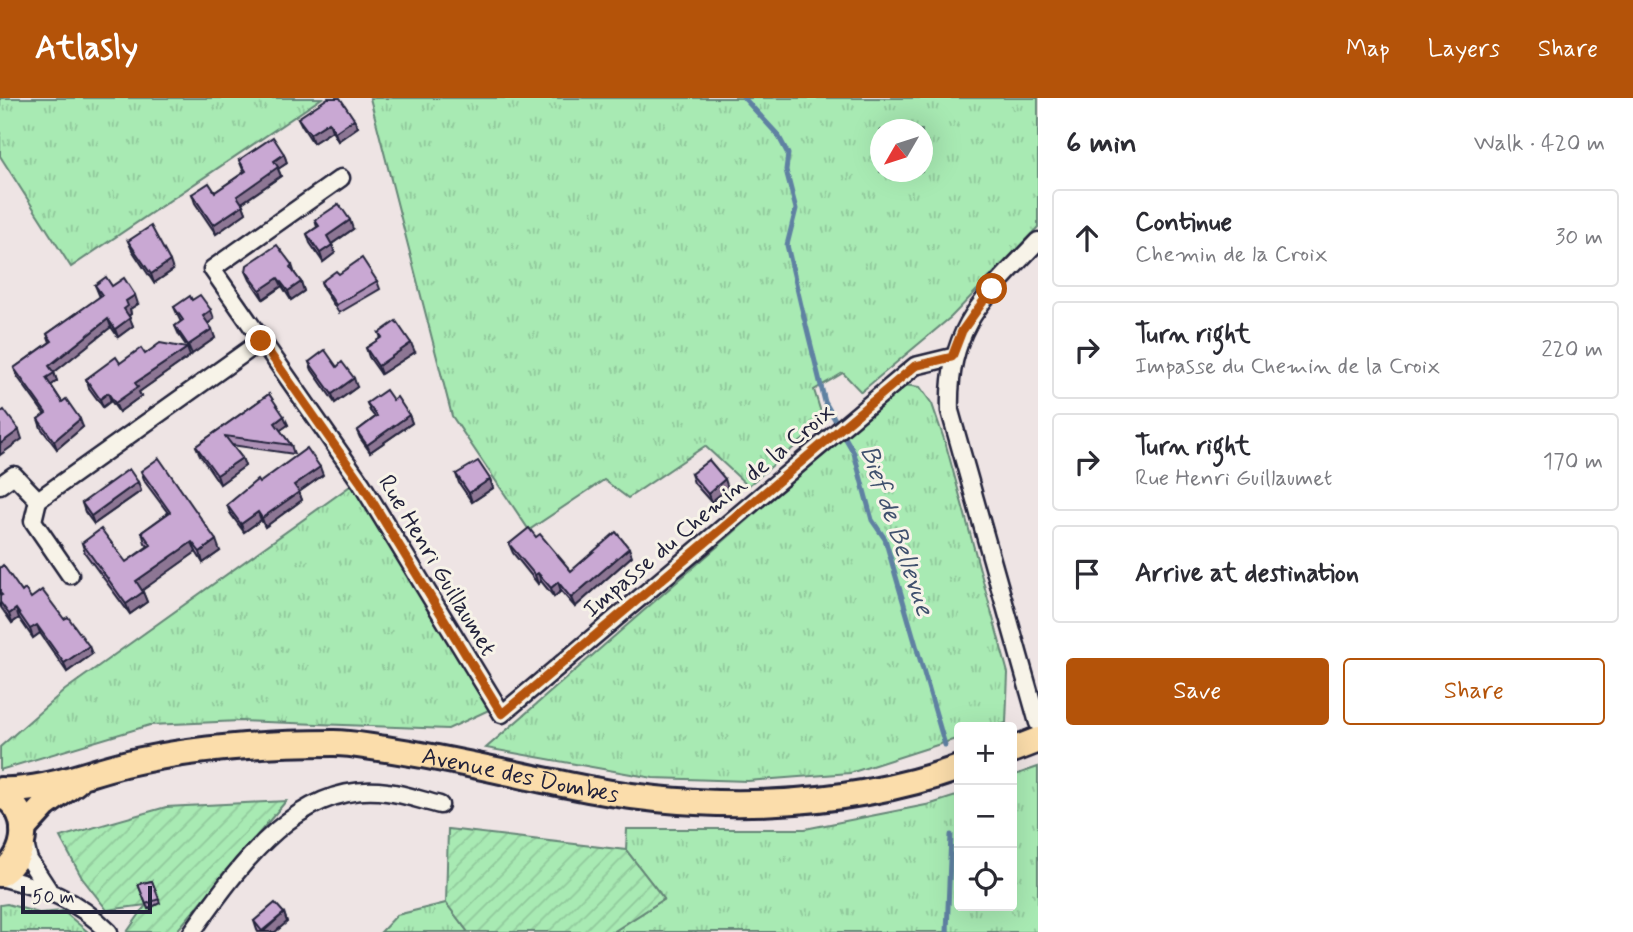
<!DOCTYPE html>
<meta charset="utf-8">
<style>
:root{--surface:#fff;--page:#f7f7f7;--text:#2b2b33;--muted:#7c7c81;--line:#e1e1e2;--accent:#b45309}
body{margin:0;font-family:Mynerve,sans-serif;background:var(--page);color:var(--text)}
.controls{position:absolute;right:21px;bottom:21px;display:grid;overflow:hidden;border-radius:7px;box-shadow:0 7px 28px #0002}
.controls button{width:63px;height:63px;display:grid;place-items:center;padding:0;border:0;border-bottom:2px solid var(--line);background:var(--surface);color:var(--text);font:35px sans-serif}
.compass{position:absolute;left:870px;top:21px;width:63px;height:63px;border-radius:50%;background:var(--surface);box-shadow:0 7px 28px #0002;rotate:231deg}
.scale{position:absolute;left:21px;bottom:18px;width:131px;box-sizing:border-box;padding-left:7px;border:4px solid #22223b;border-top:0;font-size:19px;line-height:24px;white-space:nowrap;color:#22223b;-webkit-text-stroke:5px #f7f3e8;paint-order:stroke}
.stop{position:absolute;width:21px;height:21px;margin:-16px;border:5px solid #b45309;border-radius:50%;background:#fff}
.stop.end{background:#b45309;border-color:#fff;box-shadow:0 2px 7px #0008}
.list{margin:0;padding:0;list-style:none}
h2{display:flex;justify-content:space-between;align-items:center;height:91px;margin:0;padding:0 28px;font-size:30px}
h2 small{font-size:23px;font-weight:400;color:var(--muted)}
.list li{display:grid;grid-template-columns:46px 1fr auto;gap:21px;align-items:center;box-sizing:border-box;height:98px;margin:0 14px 14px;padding:0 14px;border:2px solid var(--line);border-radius:7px}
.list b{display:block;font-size:26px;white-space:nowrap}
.list p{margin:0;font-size:23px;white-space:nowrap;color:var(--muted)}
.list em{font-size:23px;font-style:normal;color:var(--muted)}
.actions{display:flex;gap:14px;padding:21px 28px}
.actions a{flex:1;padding:16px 0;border:2px solid var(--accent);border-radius:7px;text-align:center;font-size:24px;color:var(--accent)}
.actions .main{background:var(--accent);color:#fff}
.icon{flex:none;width:38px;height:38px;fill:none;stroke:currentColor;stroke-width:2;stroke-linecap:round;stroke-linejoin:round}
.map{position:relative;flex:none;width:1038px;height:834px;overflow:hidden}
header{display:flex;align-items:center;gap:42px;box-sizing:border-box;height:98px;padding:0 35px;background:var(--accent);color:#fff}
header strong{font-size:33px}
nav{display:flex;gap:38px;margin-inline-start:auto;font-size:24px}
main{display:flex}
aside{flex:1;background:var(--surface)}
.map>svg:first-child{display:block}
.grass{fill:url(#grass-tufts);stroke:#658677;stroke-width:2;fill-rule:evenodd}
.garden{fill:url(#garden-furrows);stroke:#658677;stroke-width:2}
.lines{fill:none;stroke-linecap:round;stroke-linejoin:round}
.stream{stroke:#5f81a2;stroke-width:5}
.minor-casing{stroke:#22223b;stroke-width:21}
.primary-casing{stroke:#22223b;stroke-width:30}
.minor{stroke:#f7f3e8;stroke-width:16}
.primary{stroke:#fbddab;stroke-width:24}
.wall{fill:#ad90b5;stroke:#22223b;stroke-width:2}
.shaded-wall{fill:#8d7694;stroke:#22223b;stroke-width:2}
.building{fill:#c9a8d3;stroke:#22223b;stroke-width:2}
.route{stroke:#b45309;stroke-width:9}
.labels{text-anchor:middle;stroke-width:6;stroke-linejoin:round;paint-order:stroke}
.street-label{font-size:24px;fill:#22223b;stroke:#f7f3e8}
.water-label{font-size:26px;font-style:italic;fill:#40516e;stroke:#f7f3e8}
</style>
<header>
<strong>Atlasly</strong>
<nav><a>Map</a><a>Layers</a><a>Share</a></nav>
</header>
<main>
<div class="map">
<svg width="1038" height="834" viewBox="0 0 1038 834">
<defs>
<pattern id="grass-tufts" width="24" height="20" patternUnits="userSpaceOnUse" patternTransform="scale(1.75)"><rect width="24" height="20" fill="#a8eab3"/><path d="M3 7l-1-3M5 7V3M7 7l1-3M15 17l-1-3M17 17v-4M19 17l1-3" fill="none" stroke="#90c89b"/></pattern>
<pattern id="garden-furrows" width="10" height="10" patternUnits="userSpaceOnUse" patternTransform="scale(1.75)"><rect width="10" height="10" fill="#a8eab3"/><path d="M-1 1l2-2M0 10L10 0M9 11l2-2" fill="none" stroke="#90c89b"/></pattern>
</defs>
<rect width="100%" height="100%" fill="#eee4e4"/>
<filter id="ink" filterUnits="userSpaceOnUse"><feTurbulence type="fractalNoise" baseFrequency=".0143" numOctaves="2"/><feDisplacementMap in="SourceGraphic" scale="14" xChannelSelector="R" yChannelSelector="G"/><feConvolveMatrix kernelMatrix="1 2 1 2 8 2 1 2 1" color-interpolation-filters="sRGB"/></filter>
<g filter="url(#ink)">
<g class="grass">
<path d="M0,0H322L71,169L0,58Z"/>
<path d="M370,0H1038V129L951,219L861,294L843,275L814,292L824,324L748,388L705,348L628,400L604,382L529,432L452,318ZM880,32H922V74H880Z"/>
<path d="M903,287L920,289L932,306L946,347L1008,575L1006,625L992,629H959V640L850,675L748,683L653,680L486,650L749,421L866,313Z"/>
<path d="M353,386L491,611L448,631L240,623L150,627L0,672V649L65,592Z"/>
<path d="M1038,669V834H613L664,801L626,752L627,731H805L931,706L959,697V808H1012V678Z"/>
<path d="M446,805L468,834H381L397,817Z"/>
<path d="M7,806L39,815L63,813L88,834H0V807Z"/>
</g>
<g class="garden">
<path d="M286,703L176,834H127L146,807L107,812L82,780L60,739L166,709Z"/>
<path d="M448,731L626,752L664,801L613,834H468L446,805Z"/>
</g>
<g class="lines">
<g class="stream">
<path d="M744,0L778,37L788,56L786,72L796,111L787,147L801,207L825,304L854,355L872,422L885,441L945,647"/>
<path d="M947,834L951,737"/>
</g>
<g class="minor-casing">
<g id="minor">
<path d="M341,80L212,171L361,385L502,616L915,268L952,259"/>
<path d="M1038,143C984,200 947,229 950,313L1038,625"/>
<path d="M0,387L14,377L38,402L261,243"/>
<path d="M38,402L33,423L70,477"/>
<path d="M24,742L29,762L48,791"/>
<path d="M0,779C46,791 75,800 109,834"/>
<path d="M192,834C237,771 298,681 387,694C405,696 423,703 440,707"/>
</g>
</g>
<g class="primary-casing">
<g id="primary">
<path d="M1012,652L1038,642"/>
<path id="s1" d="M0,692C42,694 83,676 124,666C191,650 264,645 334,645C351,645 369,649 386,651C447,660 507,675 568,687C695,714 836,713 959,670"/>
<path d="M0,696C33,713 29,757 0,776"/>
<path d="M23,731L45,707L76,684"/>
</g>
</g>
<use href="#minor" class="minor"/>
<use href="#primary" class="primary"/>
</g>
<g class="wall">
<path d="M298,20L354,21L358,29L338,43L332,33L313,45L302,28Z"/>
<path d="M284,56L287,65L278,71L281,78L242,105L246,115L216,136L195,105L192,96L215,94L244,74L239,62Z"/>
<path d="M315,122L353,131L332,146L335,155L323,164L310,145L307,136L317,129Z"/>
<path d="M128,143L173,172L154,185L132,152Z"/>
<path d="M292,167L295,176L301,184L304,193L291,202L282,188L263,201L250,182L246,173Z"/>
<path d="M339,176L377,183L380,191L339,215L324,192L321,184Z"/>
<path d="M95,187L112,188L138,206L130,211L131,216L128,218L133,228L118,239L111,229L54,274L57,283L51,287L62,304L83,329L57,351L41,330L38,321L45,317L17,278L14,270L50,244L47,236L100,199Z"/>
<path d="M192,202L214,221L208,225L215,240L192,256L179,237L175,228L181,224L178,218L174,209Z"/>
<path d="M379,235L415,254L381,276L369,259L366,250L381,240Z"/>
<path d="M145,256L190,258L139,294L141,298L119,314L111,303L103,309L89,290L86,281Z"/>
<path d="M309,264L337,269L357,289L335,305L312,272Z"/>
<path d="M269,296L288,327L280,332L291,347L294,356L232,347L242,360L245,368L220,386L200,357L196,348Z"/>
<path d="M393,302L409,317L412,325L370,354L360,340L357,333L375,319L370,313L367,305Z"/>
<path d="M141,373L220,453L203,465L196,454L142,492L147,504L130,516L85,455L82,445L126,464L148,448L145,445L142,434L168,415L145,384Z"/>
<path d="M456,376L490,381L493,390L472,404L459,385Z"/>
<path d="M691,376L728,390L711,404L694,385Z"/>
<path d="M323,377L299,394L302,402L265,429L261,422L244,434L230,415L227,407L259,385Z"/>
<path d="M138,384L141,393L94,426L85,414L82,405Z"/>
<path d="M536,439L571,473L632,458L575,509L561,493L554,499L541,483L538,486L513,455L509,446Z"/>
<path d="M0,470L22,494L64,521L92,556L67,574L40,535L33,540L19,520L12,525L0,508Z"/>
<path d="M152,783L160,805L148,811L138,786Z"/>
<path d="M284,815L287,824L275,834H258L257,832L254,823Z"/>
</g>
<g class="shaded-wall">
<path d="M354,21L358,29L338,43L335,34Z"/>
<path d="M329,24L332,33L313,45L310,36Z"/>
<path d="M284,56L287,65L278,71L281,78L240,106L237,98L274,63Z"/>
<path d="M243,107L246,115L216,136L213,127Z"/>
<path d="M350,122L353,131L330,147L327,138Z"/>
<path d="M332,147L335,155L323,164L320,155Z"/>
<path d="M170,163L173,172L154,185L151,176Z"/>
<path d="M278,180L282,188L263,201L260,192Z"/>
<path d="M301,184L304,193L291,202L288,193Z"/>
<path d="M135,197L138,206L130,211L131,216L127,219L124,211L126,203Z"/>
<path d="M211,212L214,221L206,227L203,218Z"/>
<path d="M130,220L133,228L118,239L115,231Z"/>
<path d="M108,221L111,229L52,276L49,268Z"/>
<path d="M212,231L215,240L192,256L188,247Z"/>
<path d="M411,245L415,254L381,276L378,268Z"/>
<path d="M187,250L190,258L139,294L141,298L119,314L115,305L135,285Z"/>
<path d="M54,275L57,283L49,289L46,280Z"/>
<path d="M354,280L357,289L335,305L332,296Z"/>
<path d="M108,295L111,303L103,309L100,301Z"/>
<path d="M409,317L412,325L370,354L367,347Z"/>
<path d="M284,318L288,327L278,334L275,325Z"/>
<path d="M80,321L83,329L57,351L54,343Z"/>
<path d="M19,332L22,341L0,357V346Z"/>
<path d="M242,360L245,368L220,386L217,377Z"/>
<path d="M320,369L323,377L299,394L302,402L265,429L262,420L294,387Z"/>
<path d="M490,381L493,390L472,404L469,395Z"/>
<path d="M725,381L728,390L711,404L708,396Z"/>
<path d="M138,384L141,393L94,426L91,418Z"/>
<path d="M258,414L261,422L244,434L241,426Z"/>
<path d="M216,442L220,453L203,465L200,454Z"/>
<path d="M192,444L196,454L140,494L136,483Z"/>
<path d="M629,450L632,458L575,509L571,500Z"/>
<path d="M538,475L541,483L538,486L535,477Z"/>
<path d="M558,484L561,493L554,499L551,490Z"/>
<path d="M143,494L147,504L130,516L126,506Z"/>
<path d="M16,511L19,520L12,525L9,516Z"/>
<path d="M37,527L40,535L33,540L30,531Z"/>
<path d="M89,548L92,556L67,574L64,565Z"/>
<path d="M284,815L287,824L275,834H263Z"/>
</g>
<g class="building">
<path d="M328,0H340L354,21L335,34L329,24L310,36L298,20Z"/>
<path d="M273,39L284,56L274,63L278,69L237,98L243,107L213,127L192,96L209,85L215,94L246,73L239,62Z"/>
<path d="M339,106L350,122L327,138L332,147L320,155L307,136L319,128L315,122Z"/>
<path d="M151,128L170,163L151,176L128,143Z"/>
<path d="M277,147L292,167L290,169L301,184L288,193L278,180L260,192L246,173L247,167Z"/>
<path d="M362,160L377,183L336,207L321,184L336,173L339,176Z"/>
<path d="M106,179L112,188L124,180L135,197L126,203L128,208L124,211L130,220L115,231L108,221L49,268L54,275L46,280L62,304L66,301L80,321L54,343L38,321L46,315L14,270L52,243L47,236L102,197L95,187Z"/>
<path d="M200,197L211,212L203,218L212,231L188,247L175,228L183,222L174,209L190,198L192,202Z"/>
<path d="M396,223L411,245L378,268L366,250L382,239L379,235Z"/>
<path d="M160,245L187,250L135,285L138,289L115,305L108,295L100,301L86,281L116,259L120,265L141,250L145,256Z"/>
<path d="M325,252L337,269L342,264L354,280L332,296L309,264Z"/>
<path d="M386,292L393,302L397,299L409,317L367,347L357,333L377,318L367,305Z"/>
<path d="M269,296L284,318L275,325L291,347L225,338L242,360L217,377L196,348Z"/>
<path d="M4,312L19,332L0,346V315Z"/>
<path d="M307,350L320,369L294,387L299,394L262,420L258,414L241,426L227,407L257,382L259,385Z"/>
<path d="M159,360L216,442L200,454L192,444L136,483L143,494L126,506L82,445L101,431L126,464L151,447L142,434L170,414L141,373Z"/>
<path d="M709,362L725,381L708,396L691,376Z"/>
<path d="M478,363L490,381L469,395L456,376Z"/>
<path d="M129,371L138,384L91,418L82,405Z"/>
<path d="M529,430L536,439L540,436L571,473L616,434L629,450L571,500L558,484L551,490L538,475L535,477L509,446Z"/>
<path d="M3,467L22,494L25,491L31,500L42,492L64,521L68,519L89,548L64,565L37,527L30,531L16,511L9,516L0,504V498L2,497L0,495V470Z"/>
<path d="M152,783L159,801L146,806L138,786Z"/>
<path d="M275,805L284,815L262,833L254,823Z"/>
</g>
</g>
<g class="lines" filter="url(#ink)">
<path class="route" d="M261,243L361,385L502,616L915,268L952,259L962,233L992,191"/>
</g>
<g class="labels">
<g class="street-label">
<text transform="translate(708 412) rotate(-40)" y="8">Impasse du Chemin de la Croix</text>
<text transform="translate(438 467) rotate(59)" y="8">Rue Henri Guillaumet</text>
<text dy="8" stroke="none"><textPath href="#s1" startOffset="528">Avenue des Dombes</textPath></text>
</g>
<g class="water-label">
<text transform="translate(898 432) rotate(71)" y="9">Bief de Bellevue</text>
</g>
</g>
</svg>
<div class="controls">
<button>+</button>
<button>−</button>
<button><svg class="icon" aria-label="locate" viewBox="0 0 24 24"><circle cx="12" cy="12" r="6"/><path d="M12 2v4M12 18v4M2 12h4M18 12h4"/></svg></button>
</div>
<svg class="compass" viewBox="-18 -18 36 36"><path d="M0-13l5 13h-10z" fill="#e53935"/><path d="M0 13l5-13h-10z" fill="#7c7c81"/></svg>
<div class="scale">50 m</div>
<div class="stop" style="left:992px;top:191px"></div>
<div class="stop end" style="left:261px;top:243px"></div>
</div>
<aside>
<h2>6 min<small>Walk · 420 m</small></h2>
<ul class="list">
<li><svg class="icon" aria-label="ahead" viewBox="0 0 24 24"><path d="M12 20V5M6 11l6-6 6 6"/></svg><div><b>Continue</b><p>Chemin de la Croix</p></div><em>30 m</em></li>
<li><svg class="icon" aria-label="right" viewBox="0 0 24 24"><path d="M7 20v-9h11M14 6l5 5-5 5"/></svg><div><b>Turn right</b><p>Impasse du Chemin de la Croix</p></div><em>220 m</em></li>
<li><svg class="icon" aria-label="right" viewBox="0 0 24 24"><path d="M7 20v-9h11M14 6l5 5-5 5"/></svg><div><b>Turn right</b><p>Rue Henri Guillaumet</p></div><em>170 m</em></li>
<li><svg class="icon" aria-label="arrive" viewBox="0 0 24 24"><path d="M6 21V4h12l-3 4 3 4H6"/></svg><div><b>Arrive at destination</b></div></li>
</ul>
<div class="actions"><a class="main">Save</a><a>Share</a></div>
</aside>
</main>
